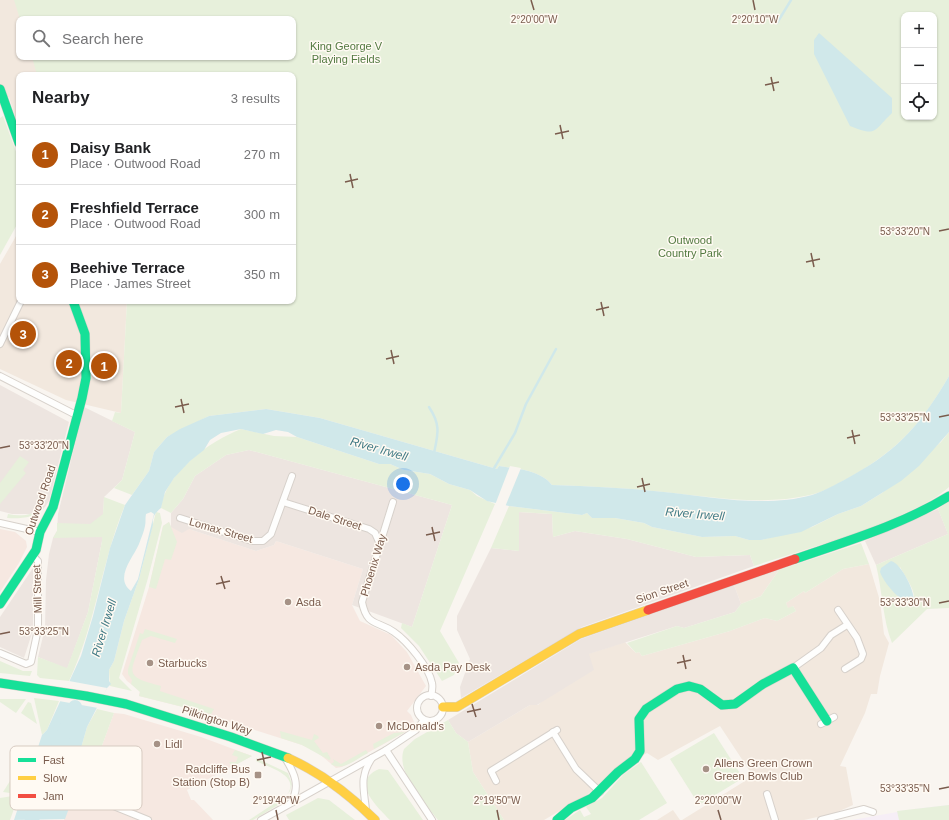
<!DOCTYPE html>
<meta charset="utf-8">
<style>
:root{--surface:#fff;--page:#f6f6f6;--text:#202124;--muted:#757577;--line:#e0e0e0;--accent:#b45309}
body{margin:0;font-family:Arial,sans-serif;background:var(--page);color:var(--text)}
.controls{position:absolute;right:12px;top:12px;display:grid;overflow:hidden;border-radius:8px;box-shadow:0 1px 3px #0004}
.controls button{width:36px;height:36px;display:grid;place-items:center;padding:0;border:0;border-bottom:1px solid var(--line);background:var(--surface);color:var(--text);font:20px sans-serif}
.you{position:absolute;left:403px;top:484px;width:14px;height:14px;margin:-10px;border:3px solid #fff;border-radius:50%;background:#1a73e8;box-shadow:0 0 0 6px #1a73e833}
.badge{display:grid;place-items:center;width:26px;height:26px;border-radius:50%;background:var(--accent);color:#fff;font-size:13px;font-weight:700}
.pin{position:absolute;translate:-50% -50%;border:2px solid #fff;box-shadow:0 1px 4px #0006}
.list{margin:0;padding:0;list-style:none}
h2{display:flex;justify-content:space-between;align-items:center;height:52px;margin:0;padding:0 16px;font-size:17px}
h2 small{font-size:13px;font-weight:400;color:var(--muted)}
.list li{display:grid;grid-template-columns:26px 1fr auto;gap:12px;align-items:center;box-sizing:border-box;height:60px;padding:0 16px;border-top:1px solid var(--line)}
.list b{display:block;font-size:15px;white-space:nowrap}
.list p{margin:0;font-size:13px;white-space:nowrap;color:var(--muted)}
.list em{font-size:13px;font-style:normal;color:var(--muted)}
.icon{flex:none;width:22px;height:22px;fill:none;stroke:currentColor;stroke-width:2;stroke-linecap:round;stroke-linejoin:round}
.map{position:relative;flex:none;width:949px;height:820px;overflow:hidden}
.search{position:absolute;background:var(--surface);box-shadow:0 1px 3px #0004;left:16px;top:16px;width:280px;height:44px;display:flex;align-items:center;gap:10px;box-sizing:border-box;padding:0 14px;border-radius:8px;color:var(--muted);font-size:15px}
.panel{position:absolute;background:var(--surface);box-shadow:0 1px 3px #0004;left:16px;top:72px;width:280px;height:232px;border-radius:8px}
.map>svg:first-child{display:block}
.residential{fill:#f2e8de}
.commercial{fill:#f6e8e1}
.industrial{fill:#ede5e0}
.education{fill:#f6eef6}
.green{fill:#e7f0db;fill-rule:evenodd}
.water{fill:#d0e8ea;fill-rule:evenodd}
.pier{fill:#f9f5f0}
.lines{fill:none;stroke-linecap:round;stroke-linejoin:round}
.stream{stroke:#d0e8ea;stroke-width:2.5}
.river{stroke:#d0e8ea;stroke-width:14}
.street-casing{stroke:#d7d1cb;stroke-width:8}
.fast-casing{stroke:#d9d2cb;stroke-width:10}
.slow-casing{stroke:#d9d2cb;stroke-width:10}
.jam-casing{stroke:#d9d2cb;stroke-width:10}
.street{stroke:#fefefd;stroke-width:6}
.fast{stroke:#16e098;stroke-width:9}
.slow{stroke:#ffcf43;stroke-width:9}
.jam{stroke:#f24e42;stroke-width:9}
.ticks{fill:none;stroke:#7a5c4d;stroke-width:1.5}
.poi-dot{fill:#a69286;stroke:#fffaf3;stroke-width:1.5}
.labels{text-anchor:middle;stroke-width:3;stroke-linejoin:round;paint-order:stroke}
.park-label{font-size:11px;fill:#537a41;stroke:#fffaf3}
.street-label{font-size:11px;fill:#7a5c4d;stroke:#fffaf3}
.poi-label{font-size:11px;fill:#7a5c4d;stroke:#fffaf3;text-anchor:start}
.water-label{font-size:12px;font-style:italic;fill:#437c86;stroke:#fffaf3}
.key{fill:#fffaf3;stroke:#d7cbc1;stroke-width:1}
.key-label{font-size:11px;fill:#7a5c4d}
.ticks-label{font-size:10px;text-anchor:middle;fill:#7a5c4d;stroke:#fffaf3;stroke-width:3;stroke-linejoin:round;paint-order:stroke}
</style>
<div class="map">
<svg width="949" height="820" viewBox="0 0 949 820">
<rect width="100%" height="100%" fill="#f9f5f0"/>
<g class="residential">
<path d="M0,0H16L21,19H19V57H33L38,75H19V127L9,97L0,100Z"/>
<path d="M19,231V301H127L121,413L66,400L0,369V264Z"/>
<path d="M869,564L880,601L884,634L889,643L880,676L877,694H871L865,713L840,766L846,767L853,805L835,813L804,820H682L753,776L720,726L658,760L647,753L613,771L587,795L544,820H504L473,772L468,742L530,705H538L588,654L625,642L636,653L639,652L642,656L730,631L765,618L777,621L796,611L793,606L788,609L786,603L804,591L805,593L843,569Z"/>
<path d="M779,570L761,596L741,604L734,585Z"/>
<path d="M673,810L680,820H657Z"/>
</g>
<g class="commercial">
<path d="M169,522L171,527L189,529L256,551L274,545L276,541L363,569L352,605L360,621L391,635L407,652L426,686L407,711L411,715L414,722L411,729L342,767L336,768L317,752L302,745L183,707L139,696L140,691L127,681L122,674L149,587L163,526Z"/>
<path d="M0,529L15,532L26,541L27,547L19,563L0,592Z"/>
<path d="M114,713L124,714L201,737L252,756L187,790L191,800H194L213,820H64L76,789L85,792Z"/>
</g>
<g class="industrial">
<path d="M0,385L69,422L49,501L45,507L33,514H12L0,511Z"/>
<path d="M84,407L135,432L122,480L104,497L102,541L88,612L67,669L38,657L45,628L46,580L49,554L53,538L57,531L58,514Z"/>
<path d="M249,450L452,505L412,627L352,605L363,569L276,541L274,545L256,551L189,529L182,533L171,527V513L183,499L195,476L226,455Z"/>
<path d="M938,509L948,534L876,565L865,541Z"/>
<path d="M518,512L552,514L553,537L575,531L627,539L696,557L750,555L754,566L582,627L461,698L460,687L470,659L457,630V616L491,548L519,551Z"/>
<path d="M33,568V630L24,658L0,647V617Z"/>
<path d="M734,585L741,604L735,612L684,628L677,626L589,654L594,670L537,705H530L468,742L456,733L448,720L581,639Z"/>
</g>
<path class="education" d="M949,805V820H852L914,809Z"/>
<g class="green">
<path d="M14,0H949V376C922,423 899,449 852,476C839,483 825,492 810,495C762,506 712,497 663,492C626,488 589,486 552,485C540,470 517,469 499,466L497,469L320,418L266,409L209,416L167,437L154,452L149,471L132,495L114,488L122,480L135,432L112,421L115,412L121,413L127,301H293V75H37L32,57H293V19H20ZM904,15H934V117H904Z"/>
<path d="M3,116L19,160V221L0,255V118Z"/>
<path d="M241,429L274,436L297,437L379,464H390L404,470L430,474L449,484L470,490L477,496L495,504L440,631L459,663L454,675L442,681L419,646L401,628L402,623L412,627L452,505L249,450L226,455L195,476L183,499L171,513L161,508C165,473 210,441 241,429Z"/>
<path d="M949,432V487C935,500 916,508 899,516C852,537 802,550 754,566L750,555L696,557L627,539L575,531L553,537L552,514L519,512V551L491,548L509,506L582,515L587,513L592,518H615L644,523L652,527L702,537L735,536L749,540H761L812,527L838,514L861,506L882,493L941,442Z"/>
<path d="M20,456L29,462L23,470L26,473L0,504V483Z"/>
<path d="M104,497L125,505C101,563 96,624 69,681L40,678L37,675L38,657L67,668L88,612L102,541V537L53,538L57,531V523L90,524L103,514Z"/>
<path d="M949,501V608L927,609L892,643C883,621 882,589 876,565L948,534L938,509ZM900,567C905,577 918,592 913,603L902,601L891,588Z"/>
<path d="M45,507C36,518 20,519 7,518L8,514C21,517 34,515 45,507Z"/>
<path d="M156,512L160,513L162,523L148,578L119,678L132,691L110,686L109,670L114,661L124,621L139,579Z"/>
<path d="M169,522L177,542L171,560L165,559L156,589L149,587L163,526Z"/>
<path d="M861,543L869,564L843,569L805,593L804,591L786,603L788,608L793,606L796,611L777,621L765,618L730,631L642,656L639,652L636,653L627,643L677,626L684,628L735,612L741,604L761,596L779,570Z"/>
<path d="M145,629L177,639L175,643L151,636L142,640C130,674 123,676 161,686L160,691L214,709L211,714L139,696L140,692L131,684L132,680L128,674V669L140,633L143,634Z"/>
<path d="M0,661L23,671H32L30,676L0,673Z"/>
<path d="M34,698L59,701L47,730L42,735Z"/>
<path d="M0,699H26L16,713L0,702Z"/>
<path d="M28,702L31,703L37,724L21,713Z"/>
<path d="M97,709L114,713L85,792L70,785L73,779V766L76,754L81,748L87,727Z"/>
<path d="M448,720L456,733L468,742L473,772L504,820H438C425,803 395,772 404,749L415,739Z"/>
<path d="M280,731L312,740L314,734L318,736L319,738L314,741L323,753L327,752L331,759L329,760L302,745L281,738Z"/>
<path d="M405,732L374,749L373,744L394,733Z"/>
<path d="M714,733L743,778L699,805L670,759Z"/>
<path d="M235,750L252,756L232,767L229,762H236L238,757L232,755Z"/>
<path d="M366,750L368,753C356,759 343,772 331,764L334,762L333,759L341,764Z"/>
<path d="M256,758L288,773L292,784L290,791L286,796C303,776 268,767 256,761Z"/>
<path d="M641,762L667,803L639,820H565L580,810L584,817L591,814L586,807L602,798L623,775Z"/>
<path d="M379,769L388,770L423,820H390C378,807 349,782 379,769Z"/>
<path d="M17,770L24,775L19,791L10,793L3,792Z"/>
<path d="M19,795L10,820H0V798Z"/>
<path d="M318,798L329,800L355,820H289L286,815Z"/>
<path d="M281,799L283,802L253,820H249Z"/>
<path d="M949,805V820H899L897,811Z"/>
</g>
<g class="water">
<path d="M819,33L892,98V113C873,131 878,137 850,126L814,54V40Z"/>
<path d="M949,376V432L919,466L901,481L861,506L838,514L801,532L761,540H749L735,536L702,537L652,527L644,523L615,518H592L587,513L582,515L509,506L487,501L470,490L449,484L430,474L404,470L390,464H379L297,437L288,432L276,430L263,434L241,429L221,433L210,440L204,450L190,461L174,478L165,492L161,508C155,513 152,517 153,525L139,579L124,621L114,661L109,670V681L111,684L107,688L87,727L81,748L76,754L73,766V779L70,785L76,789L65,819L14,820L42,735L47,730L81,656L93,616L110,548L125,505L149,471L154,452L167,437L180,429L209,416L266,409L320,418L497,469L499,466C517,469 540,470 552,485C590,486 627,488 664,492C712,497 765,508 812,495C827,490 840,482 853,475C900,449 922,422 949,376ZM151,512L154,514L138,579L131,591C114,578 133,558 139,544C141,538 144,532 145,526C146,522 145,518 146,514ZM66,724H69L70,726C64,750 54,788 39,806L35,802L44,766L52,747L59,739Z"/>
<path d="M891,561C901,563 917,594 913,603C901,604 884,583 880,572L881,568Z"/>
</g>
<g class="pier">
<path d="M510,466L521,468L505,507L495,505Z"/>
<path d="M69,681L107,688L98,708L59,701Z"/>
</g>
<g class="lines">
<g class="stream">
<path d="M777,23L791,0"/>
<path d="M429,407C441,425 438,434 434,453"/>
<path d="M493,470L515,433L526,404L556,349"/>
</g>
<path class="river" d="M32,820L45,778L75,707"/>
<g class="street-casing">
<g id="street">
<path d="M0,344L21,301"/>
<path d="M0,376L78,416"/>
<path d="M283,502L369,529L375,533L380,544"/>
<path d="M393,502L362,602C367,627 377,620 394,632C407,641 429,667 432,683C433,687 432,692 431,696"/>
<path d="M180,518L252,541H263L271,534L292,476"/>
<path d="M0,523L40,532"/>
<path d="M838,610L857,638L863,654L861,659L845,669"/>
<path d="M0,653L26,664L31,662L38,629V561L32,555"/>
<path d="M793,668L821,648L831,635L847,625"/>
<circle cx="430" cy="708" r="13"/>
<path d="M821,724L834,717"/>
<path d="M553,732L576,769L600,792"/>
<path d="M386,750L432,820"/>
<path d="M285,758C294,772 301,786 291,802"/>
<path d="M496,781L491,771L557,730"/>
<path d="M767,794L775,820"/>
<path d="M106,803L148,820"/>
<path d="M366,810C364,789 359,777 372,758"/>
<path d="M261,820L386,750L416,730L424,720"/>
<path d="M821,820L864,809L873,812"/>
</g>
</g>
<g class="fast-casing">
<g id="fast">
<path d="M0,89L19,143"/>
<path d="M795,559C847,541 902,525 949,496"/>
<path d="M0,604L36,550L40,532L53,507L82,398L86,378L85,334L73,301"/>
<path d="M0,683L86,696L126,704L231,737L288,758"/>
<path d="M557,820L571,808L592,798L618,772L635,759L640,751L639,719L646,709L677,689L689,686L700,689L722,705L735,704L763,684L793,668L827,721"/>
</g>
</g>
<g class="slow-casing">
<g id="slow">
<path d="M443,707H457L579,634L648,610"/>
<path d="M288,758C321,773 349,794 375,820"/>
</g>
</g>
<g class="jam-casing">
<path id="jam" d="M648,610L795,559"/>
</g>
<use href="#street" class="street"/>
<use href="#fast" class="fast"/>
<use href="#slow" class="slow"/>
<use href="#jam" class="jam"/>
</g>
<path class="ticks" d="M531,0L534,10M753,0L755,10M771,77L774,91M765,85L779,82M560,125L563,139M555,134L569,131M350,174L353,188M345,182L358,179M939,231L949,229M811,253L814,267M806,262L820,259M601,302L604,316M596,310L609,307M391,350L394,364M386,359L399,356M181,399L184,413M175,407L189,404M939,417L949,415M852,430L855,444M847,438L860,435M0,448L10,446M642,478L645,492M637,487L650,484M432,527L435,541M426,535L440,532M221,576L225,589M216,584L230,581M939,603L949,601M0,634L10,632M683,655L686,669M677,663L691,660M472,704L476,717M467,712L481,709M262,752L265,766M257,760L271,757M939,789L949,787M276,810L278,820M497,810L499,820M718,810L721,820"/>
<g class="poi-dot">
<circle cx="288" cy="602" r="4"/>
<circle cx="150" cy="663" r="4"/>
<circle cx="407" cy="667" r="4"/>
<circle cx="379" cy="726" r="4"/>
<circle cx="157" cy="744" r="4"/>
<circle cx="706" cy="769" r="4"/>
<rect x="254" y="771" width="8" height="8" rx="2"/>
</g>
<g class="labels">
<g class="park-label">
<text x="346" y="50">King George V<tspan x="346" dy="13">Playing Fields</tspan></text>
<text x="690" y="244">Outwood<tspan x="690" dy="13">Country Park</tspan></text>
</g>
<g class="street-label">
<text transform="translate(40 500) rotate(-71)" y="4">Outwood Road</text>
<text transform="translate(335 518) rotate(18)" y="4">Dale Street</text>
<text transform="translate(221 530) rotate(16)" y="4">Lomax Street</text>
<text transform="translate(373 565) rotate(-73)" y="4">Phoenix Way</text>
<text transform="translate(37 589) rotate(-92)" y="4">Mill Street</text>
<text transform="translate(662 591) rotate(-19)" y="4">Sion Street</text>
<text transform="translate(217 720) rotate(18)" y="4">Pilkington Way</text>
</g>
<g class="poi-label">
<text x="296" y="606">Asda</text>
<text x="158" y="667">Starbucks</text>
<text x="415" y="671">Asda Pay Desk</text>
<text x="387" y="730">McDonald's</text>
<text x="165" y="748">Lidl</text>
<text x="714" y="767">Allens Green Crown<tspan x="714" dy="13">Green Bowls Club</tspan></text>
<text x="250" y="773" text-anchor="end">Radcliffe Bus<tspan x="250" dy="13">Station (Stop B)</tspan></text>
</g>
<g class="water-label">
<text transform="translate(379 449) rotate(16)" y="4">River Irwell</text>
<text transform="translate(695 514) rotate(5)" y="4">River Irwell</text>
<text transform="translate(104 628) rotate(-73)" y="4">River Irwell</text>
</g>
</g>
<rect x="10" y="746" width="132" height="64" rx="6" class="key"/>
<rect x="18" y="758" width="18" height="4" fill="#16e098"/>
<rect x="18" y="776" width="18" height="4" fill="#ffcf43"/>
<rect x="18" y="794" width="18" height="4" fill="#f24e42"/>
<g class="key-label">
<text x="43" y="764">Fast</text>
<text x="43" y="782">Slow</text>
<text x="43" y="800">Jam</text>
</g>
<g class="ticks-label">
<text x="534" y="23">2°20'00"W</text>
<text x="755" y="23">2°20'10"W</text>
<text x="905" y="235">53°33'20"N</text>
<text x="905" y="421">53°33'25"N</text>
<text x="44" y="449">53°33'20"N</text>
<text x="905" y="606">53°33'30"N</text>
<text x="44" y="635">53°33'25"N</text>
<text x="905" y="792">53°33'35"N</text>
<text x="276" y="804">2°19'40"W</text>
<text x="497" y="804">2°19'50"W</text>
<text x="718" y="804">2°20'00"W</text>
</g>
</svg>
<div class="controls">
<button>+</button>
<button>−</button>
<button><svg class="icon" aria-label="locate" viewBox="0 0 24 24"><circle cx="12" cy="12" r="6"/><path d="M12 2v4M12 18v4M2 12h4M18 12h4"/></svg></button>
</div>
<div class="you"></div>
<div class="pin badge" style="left:104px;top:366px">1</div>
<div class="pin badge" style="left:69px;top:363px">2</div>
<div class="pin badge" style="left:23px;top:334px">3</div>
<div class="search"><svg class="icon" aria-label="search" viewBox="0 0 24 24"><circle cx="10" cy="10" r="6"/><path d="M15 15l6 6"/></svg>Search here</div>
<section class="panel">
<h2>Nearby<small>3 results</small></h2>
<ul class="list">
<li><span class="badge">1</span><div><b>Daisy Bank</b><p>Place · Outwood Road</p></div><em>270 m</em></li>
<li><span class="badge">2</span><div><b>Freshfield Terrace</b><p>Place · Outwood Road</p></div><em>300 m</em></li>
<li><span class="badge">3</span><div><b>Beehive Terrace</b><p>Place · James Street</p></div><em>350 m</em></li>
</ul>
</section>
</div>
